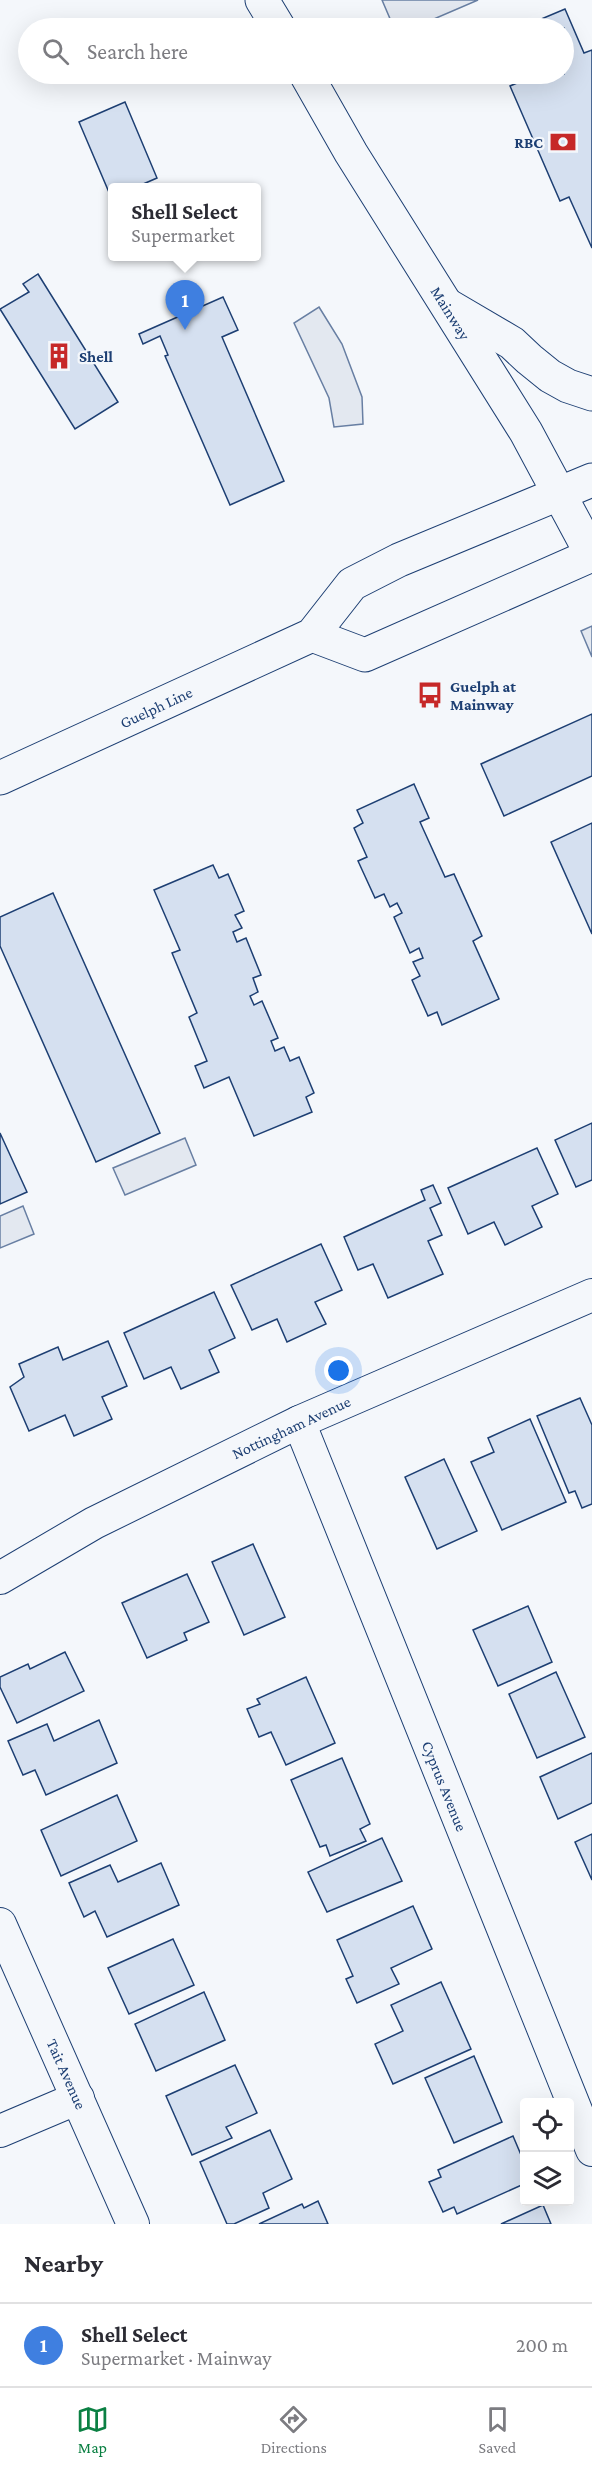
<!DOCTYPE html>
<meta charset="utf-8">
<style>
:root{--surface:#fff;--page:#f2f2f3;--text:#2b2b33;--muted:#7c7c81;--line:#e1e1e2;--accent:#0b8043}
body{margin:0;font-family:"Crimson Pro",serif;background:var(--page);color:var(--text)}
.controls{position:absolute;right:18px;bottom:18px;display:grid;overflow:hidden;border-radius:6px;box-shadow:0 6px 24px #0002}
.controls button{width:54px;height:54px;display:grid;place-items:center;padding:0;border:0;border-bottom:2px solid var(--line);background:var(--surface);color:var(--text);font:30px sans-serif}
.you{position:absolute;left:339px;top:1371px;width:21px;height:21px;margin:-15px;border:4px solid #fff;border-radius:50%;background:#1a73e8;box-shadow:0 0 0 9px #1a73e833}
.badge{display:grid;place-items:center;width:39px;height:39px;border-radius:50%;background:var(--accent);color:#fff;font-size:20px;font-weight:700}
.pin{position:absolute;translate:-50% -50px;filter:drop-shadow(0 2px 3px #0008)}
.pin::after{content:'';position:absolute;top:32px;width:21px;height:18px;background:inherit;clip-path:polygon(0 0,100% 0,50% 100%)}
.popup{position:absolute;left:108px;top:183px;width:153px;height:78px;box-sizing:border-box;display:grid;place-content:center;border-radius:6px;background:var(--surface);filter:drop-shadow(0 2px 4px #0005);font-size:20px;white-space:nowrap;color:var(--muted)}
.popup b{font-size:22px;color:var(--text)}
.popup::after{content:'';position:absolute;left:50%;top:100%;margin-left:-12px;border:12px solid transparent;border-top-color:var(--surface)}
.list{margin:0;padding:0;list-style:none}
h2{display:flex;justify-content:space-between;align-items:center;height:78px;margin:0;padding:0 24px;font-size:26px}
h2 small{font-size:20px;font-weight:400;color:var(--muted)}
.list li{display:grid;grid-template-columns:39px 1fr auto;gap:18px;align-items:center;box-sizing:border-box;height:84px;padding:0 24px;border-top:2px solid var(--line)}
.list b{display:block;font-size:22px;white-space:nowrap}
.list p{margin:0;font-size:20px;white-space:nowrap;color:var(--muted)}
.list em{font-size:20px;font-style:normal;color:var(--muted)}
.icon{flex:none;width:33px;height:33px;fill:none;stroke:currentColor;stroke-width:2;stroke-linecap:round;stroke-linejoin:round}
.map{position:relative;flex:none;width:592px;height:2224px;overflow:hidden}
.search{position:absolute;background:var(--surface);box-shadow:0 6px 24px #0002;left:18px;right:18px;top:18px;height:66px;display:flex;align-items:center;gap:15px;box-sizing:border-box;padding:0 21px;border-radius:33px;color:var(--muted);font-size:22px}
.sheet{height:162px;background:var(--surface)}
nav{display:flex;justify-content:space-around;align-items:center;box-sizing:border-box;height:84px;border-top:2px solid var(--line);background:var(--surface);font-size:16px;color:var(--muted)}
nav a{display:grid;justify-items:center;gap:3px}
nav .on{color:var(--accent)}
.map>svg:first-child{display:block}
.parking{fill:#e3e8f0;stroke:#687fa3;stroke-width:1.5}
.building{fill:#d5e0f0;stroke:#1d3f73;stroke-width:1.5}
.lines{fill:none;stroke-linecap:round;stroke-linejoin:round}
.street-casing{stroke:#1d3f73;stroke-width:34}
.secondary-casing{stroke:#1d3f73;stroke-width:35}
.street{stroke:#f4f7fb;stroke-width:32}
.secondary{stroke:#f4f7fb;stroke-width:33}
.labels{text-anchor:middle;stroke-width:4.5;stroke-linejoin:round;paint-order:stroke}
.poi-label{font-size:16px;font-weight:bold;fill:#1d3f73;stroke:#f4f7fb;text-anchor:start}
.street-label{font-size:16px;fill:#1d3f73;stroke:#f4f7fb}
</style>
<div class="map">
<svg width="592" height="2224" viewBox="0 0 592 2224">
<rect width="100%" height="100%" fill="#f4f7fb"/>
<g class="parking">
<path d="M382,0H478L413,28H394Z"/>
<path d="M319,307L342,344L362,397L363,424L334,427L329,398L294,323Z"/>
<path d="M592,626V657L581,631Z"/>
<path d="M185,1138L196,1165L125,1195L113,1168Z"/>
<path d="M23,1206L34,1234L0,1248V1216Z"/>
</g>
<g class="building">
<path d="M565,9L584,53L592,50V248L569,197L560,201L510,86L524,80L521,74H564V28H520Z"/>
<path d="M125,102L157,178L134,188H113L111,197L79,122Z"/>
<path d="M38,274L118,402L75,429L0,309L29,292L23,284Z"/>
<path d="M223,297L238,330L222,337L284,481L230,505L165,356L168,355L160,336L143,344L139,334Z"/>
<path d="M592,714V776L504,816L481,764Z"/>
<path d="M414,784L429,818L420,822L445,877L454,874L482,936L473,941L499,999L442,1025L437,1012L428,1016L412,980L420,976L413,962L423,958L419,948L410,953L394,917L402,913L397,903L390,907L384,894L375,898L358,861L367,857L354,828L363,823L357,810Z"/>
<path d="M592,823V934L551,842Z"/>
<path d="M213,865L219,878L228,874L244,911L235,915L242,928L233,932L237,942L246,938L261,975L253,978L258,992L250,996L254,1005L262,1001L278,1038L271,1041L275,1051L284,1047L290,1061L299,1057L314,1093L306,1097L312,1112L254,1136L229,1077L204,1088L195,1066L207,1061L189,1017L197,1013L172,953L180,950L154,890Z"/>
<path d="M53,893L160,1133L96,1162L0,946V917Z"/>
<path d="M592,1123V1180L576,1187L555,1140Z"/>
<path d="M0,1133L27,1192L0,1204Z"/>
<path d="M537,1148L558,1194L532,1206L542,1227L505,1245L494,1222L468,1234L448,1188Z"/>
<path d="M433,1185L441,1203L430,1208L442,1235L428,1241L443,1274L388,1298L373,1264L358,1270L344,1237L425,1200L421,1190Z"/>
<path d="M321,1244L342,1290L315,1302L326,1324L287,1342L277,1319L252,1330L231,1285Z"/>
<path d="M214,1292L235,1338L209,1350L219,1372L181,1389L171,1367L144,1379L124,1333Z"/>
<path d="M108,1341L127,1386L102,1397L112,1419L74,1436L65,1415L29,1431L10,1387L24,1377L19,1364L58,1347L63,1360Z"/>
<path d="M580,1398L592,1425V1504L582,1508L575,1491L569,1493L537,1416Z"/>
<path d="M530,1419L566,1502L502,1530L471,1462L494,1452L488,1438Z"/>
<path d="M444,1459L477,1531L437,1549L405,1477Z"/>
<path d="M253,1544L285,1617L244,1635L212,1562Z"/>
<path d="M187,1574L209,1622L184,1633L187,1640L147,1658L122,1603Z"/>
<path d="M528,1606L552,1662L498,1686L473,1630Z"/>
<path d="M65,1652L84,1691L17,1723L0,1687V1677L28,1664L30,1669Z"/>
<path d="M556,1672L585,1737L537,1758L509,1694Z"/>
<path d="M306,1677L335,1743L286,1765L271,1732L259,1737L247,1709L260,1704L257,1699Z"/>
<path d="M99,1720L117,1763L46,1795L35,1770L23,1775L8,1741L47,1724L54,1741Z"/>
<path d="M592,1753V1803L558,1819L540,1777Z"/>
<path d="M342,1758L370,1824L360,1829L366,1841L330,1856L326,1845L320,1847L291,1780Z"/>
<path d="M117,1795L137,1841L61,1876L41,1830Z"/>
<path d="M592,1834V1880L575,1842Z"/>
<path d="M382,1838L402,1881L327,1912L308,1872Z"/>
<path d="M161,1863L179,1905L107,1937L95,1911L84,1917L69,1883L110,1865L118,1882Z"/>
<path d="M413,1906L432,1949L391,1968L399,1984L357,2003L346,1979L353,1976L337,1940Z"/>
<path d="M173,1939L194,1985L129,2014L108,1968Z"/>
<path d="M441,1982L471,2049L393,2084L375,2044L403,2031L391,2005Z"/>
<path d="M204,1992L225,2040L156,2071L135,2024Z"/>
<path d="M474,2056L502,2122L454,2143L425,2078Z"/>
<path d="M235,2065L257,2113L226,2127L232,2138L192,2155L166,2096Z"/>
<path d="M270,2130L292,2179L263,2193L269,2208L234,2224H227L200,2162Z"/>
<path d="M513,2136L524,2162V2184L457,2214L454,2207L443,2212L429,2182L441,2177L438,2170Z"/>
<path d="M318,2201L328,2224H259L302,2204L304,2208Z"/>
<path d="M543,2205L551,2224H501Z"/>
</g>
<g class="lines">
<g class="street-casing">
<g id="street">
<path d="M299,1422L592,2150"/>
<path d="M0,1578L94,1523L299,1422L592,1295"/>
<path d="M0,1924L133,2224"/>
<path d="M0,2131L78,2098"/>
</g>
</g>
<g class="secondary-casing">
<g id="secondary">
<path d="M262,0L279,28"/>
<path d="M306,74L351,153L526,432L592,555"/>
<path d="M449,306L512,343L529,359L550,376L568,386L592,394"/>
<path d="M312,635L365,655L592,555"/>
<path d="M0,778L312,635L352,584L399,560L592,480"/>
</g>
</g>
<use href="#street" class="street"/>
<use href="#secondary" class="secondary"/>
</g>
<defs>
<g id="bank-bare" transform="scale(2.07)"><path d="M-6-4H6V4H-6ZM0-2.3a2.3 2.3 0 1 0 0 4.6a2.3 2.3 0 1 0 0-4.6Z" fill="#c62828" stroke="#f4f7fb" stroke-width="2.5" paint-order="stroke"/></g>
<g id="building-bare" transform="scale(2.07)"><path d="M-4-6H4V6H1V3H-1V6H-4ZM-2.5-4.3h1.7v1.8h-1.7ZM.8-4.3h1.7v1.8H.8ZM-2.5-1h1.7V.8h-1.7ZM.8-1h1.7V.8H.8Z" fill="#c62828" stroke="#f4f7fb" stroke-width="2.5" paint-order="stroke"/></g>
<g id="bus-bare" transform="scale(2.07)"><path d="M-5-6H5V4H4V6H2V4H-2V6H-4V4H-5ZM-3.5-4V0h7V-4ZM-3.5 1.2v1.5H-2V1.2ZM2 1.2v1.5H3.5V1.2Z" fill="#c62828" stroke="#f4f7fb" stroke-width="2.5" paint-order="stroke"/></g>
</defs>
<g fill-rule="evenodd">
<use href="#bank-bare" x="563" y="142"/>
<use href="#building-bare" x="59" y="356"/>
<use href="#bus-bare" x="430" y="695"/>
</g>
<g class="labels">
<g class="poi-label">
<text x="543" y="148" text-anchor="end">RBC</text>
<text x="79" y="362">Shell</text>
<text x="450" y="692">Guelph at<tspan x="450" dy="18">Mainway</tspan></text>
</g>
<g class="street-label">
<text transform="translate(451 313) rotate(58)" y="6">Mainway</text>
<text transform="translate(156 707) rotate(-25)" y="6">Guelph Line</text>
<text transform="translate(291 1427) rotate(-25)" y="6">Nottingham Avenue</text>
<text transform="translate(445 1786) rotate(68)" y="6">Cyprus Avenue</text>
<text transform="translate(67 2074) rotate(66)" y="6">Tait Avenue</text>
</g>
</g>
</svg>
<div class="controls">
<button><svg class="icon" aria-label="locate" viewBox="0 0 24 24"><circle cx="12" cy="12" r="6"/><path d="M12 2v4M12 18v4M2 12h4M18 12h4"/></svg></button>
<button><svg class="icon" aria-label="layers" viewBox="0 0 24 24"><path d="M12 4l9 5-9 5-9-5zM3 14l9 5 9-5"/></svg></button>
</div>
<div class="you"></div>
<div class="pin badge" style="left:185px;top:330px;background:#3f7fe0">1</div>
<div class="popup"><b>Shell Select</b>Supermarket</div>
<div class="search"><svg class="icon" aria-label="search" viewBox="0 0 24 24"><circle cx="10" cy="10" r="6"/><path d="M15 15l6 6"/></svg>Search here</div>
</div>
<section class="sheet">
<h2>Nearby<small></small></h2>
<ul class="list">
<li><span class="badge" style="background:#3f7fe0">1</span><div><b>Shell Select</b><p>Supermarket · Mainway</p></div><em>200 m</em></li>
</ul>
</section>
<nav>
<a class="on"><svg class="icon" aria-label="map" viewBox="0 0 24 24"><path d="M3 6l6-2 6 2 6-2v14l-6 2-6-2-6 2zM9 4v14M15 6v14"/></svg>Map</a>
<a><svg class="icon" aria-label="directions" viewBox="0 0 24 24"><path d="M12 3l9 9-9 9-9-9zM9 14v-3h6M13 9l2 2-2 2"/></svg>Directions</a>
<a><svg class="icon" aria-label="saved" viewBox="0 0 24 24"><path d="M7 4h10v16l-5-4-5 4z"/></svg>Saved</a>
</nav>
